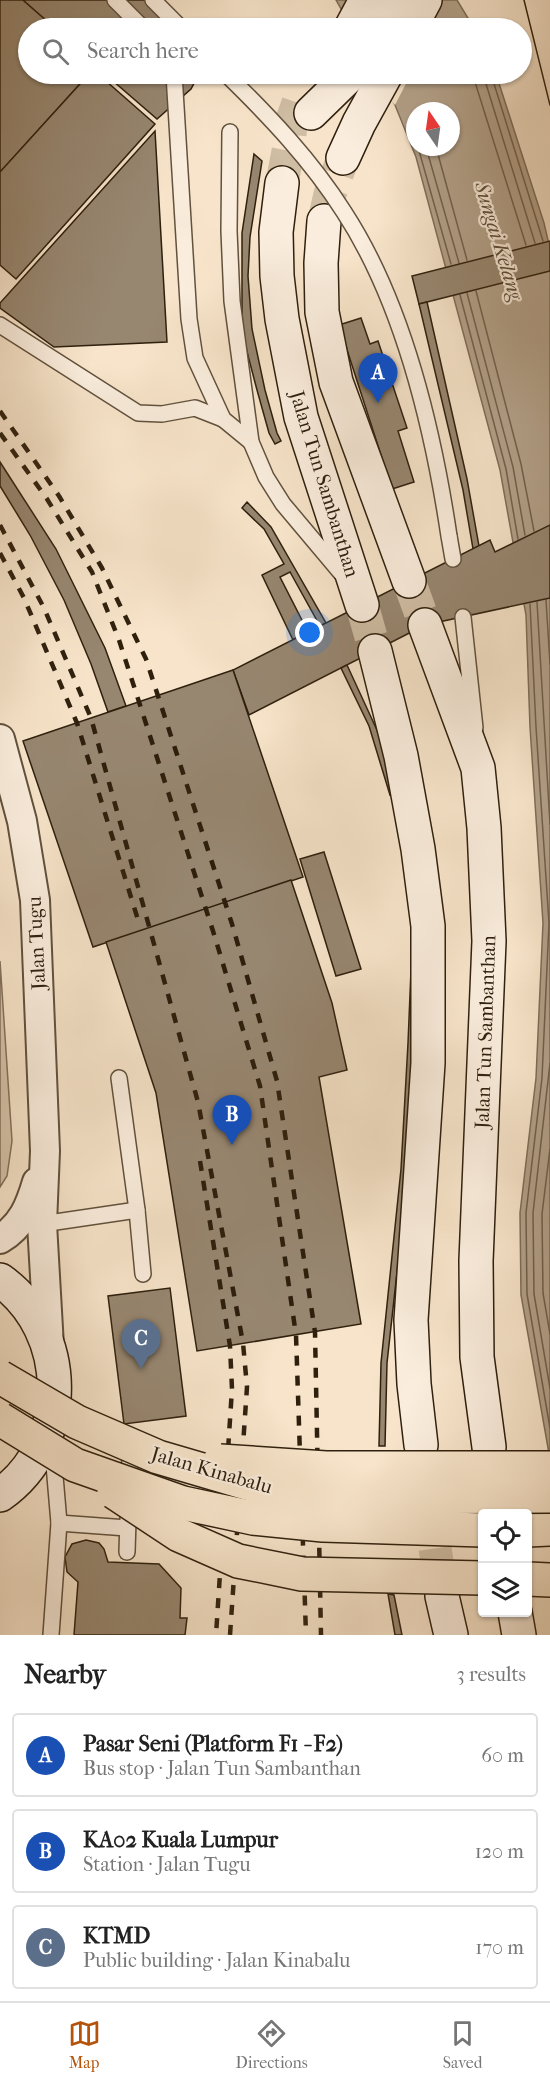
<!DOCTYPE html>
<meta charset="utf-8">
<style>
:root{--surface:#fff;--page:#f2f2f2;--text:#222;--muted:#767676;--line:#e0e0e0;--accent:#b45309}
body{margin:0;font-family:"IM FELL French Canon",serif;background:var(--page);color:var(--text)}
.controls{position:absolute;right:18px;bottom:18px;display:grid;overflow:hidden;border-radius:6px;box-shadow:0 2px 4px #0004}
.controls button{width:54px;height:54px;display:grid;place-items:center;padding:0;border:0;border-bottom:2px solid var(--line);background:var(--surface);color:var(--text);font:30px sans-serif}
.compass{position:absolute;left:406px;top:102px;width:54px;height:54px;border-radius:50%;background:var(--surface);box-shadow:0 2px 4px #0004;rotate:347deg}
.you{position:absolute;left:310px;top:633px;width:21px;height:21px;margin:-15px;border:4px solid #fff;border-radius:50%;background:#1a73e8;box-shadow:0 0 0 9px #1a73e833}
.badge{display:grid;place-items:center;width:39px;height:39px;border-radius:50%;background:var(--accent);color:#fff;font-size:20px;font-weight:700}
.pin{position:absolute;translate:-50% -50px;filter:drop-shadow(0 2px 3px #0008)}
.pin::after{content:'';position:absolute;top:32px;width:21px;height:18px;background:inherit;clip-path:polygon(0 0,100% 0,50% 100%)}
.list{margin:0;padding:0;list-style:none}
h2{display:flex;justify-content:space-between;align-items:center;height:78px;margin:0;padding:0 24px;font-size:26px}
h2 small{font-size:20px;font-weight:400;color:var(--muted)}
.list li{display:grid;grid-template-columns:39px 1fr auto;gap:18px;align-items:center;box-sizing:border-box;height:84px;margin:0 12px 12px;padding:0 12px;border:2px solid var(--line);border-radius:6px}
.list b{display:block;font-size:22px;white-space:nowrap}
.list p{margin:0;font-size:20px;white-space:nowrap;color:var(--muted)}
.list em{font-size:20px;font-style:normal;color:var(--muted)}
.icon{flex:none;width:33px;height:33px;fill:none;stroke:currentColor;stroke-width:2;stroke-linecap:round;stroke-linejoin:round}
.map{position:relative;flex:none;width:550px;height:1635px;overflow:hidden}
.search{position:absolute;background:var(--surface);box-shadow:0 2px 4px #0004;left:18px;right:18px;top:18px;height:66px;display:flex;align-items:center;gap:15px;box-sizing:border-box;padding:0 21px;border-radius:33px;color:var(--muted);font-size:22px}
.sheet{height:366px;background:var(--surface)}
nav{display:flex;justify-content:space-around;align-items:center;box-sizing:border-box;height:84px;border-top:2px solid var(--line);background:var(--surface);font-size:16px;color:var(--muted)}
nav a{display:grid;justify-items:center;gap:3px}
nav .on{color:var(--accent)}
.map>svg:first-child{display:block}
.green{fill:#d5c3aa;stroke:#82725c;stroke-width:1.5}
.water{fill:#b3a18a;stroke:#7e6d58;stroke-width:1.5;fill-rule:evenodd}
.pier{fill:#f7e4ca}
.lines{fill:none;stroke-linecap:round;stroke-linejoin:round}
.shore{stroke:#71604c;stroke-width:1.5}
.building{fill:#978670;stroke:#2f200e;stroke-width:1.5}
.secondary-tunnel{stroke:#cfbda4;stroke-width:33;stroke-dasharray:33 16;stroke-linecap:butt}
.service-casing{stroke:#61513d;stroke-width:18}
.minor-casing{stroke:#61513d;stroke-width:32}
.secondary-casing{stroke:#2f200e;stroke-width:36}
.trunk-casing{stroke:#2f200e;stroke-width:36}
.service{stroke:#faeddd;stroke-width:15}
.minor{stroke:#faeddd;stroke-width:28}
.secondary{stroke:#faeddd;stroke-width:33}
.trunk{stroke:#f7e4ca;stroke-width:33}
.tram{stroke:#2f200e;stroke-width:1.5}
.rail{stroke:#2f200e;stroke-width:4.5;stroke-dasharray:10 10;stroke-linecap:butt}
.service-bridge-casing{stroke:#61513d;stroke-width:18;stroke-linecap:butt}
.trunk-bridge-casing{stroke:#2f200e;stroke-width:36;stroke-linecap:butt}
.service-bridge{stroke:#faeddd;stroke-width:15}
.trunk-bridge{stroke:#f7e4ca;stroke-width:33}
.labels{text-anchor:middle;stroke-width:4.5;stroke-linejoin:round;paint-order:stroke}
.street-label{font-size:20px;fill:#2f200e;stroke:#faeddd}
.water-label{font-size:21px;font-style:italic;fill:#5d4d39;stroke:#faeddd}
</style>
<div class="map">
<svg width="550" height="1635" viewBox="0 0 550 1635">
<rect width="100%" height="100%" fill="#f7e4ca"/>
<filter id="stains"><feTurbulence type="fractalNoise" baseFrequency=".00333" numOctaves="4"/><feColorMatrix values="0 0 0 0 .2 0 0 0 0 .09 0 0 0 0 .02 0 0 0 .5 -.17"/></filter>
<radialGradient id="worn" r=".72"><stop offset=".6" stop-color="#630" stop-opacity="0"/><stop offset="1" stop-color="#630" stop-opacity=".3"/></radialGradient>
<path class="green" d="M0,961L12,1141L7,1176L0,1187Z"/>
<g class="water">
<path d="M336,0H457L474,28H352Z"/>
<path d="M377,74H496L544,223L550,249V1459L521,1295L520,1213L536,1078L543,923L530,727L526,615L500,470L416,157L395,105ZM415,111H451V147H415Z"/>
</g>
<path class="pier" d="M374,74H411L395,105L388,98Z"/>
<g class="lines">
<g class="shore">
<path d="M474,74L475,82L526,245"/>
<path d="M483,74L535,243"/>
<path d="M491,74L543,241"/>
<path d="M418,147L451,264"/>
<path d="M426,147L459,263"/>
<path d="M436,147L467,260"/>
<path d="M476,291L521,464L534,531"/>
<path d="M467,293L513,467L525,535"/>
<path d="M460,295L506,469L518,539"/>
<path d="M546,600L550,664"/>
<path d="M537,602L550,824"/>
<path d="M530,604L536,727L549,923L542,1078L526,1213L527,1294L550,1428"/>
<path d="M550,1063L533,1213L534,1294L550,1388"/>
<path d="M550,1149L542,1214L543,1293L550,1334"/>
</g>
</g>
<g class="building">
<path d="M0,0H23L55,28H28V74H89L0,172Z"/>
<path d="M23,0H161L189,28H55Z"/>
<path d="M89,74H98L155,124L16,279L0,265V172Z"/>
<path d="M105,74H199L191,89L157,119Z"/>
<path d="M155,131L167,342L54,347L0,308V303Z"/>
<path d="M254,154L262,161L250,237L248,276L252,329L265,390L277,433L281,441L275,444L269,433L257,390L245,344L242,318V233Z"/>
<path d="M550,241V271L419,304L412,276Z"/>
<path d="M427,302L467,479L479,546L473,549L463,490L419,304Z"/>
<path d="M361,318L370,344L378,341L407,428L398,431L414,482L392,489L339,325Z"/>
<path d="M0,462L56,549L105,648L126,706L108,712L91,664L64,600L30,535L0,486Z"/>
<path d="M247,502L271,527L326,623L320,626L290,572L280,577L308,632L293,640L262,575L284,564L264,529L242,508Z"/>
<path d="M550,525V598L425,625L249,715L233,670L490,540L495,552Z"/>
<path d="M347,665L382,741L395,792L390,795L369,726L341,668Z"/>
<path d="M233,670L303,877L93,947L23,741Z"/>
<path d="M324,852L361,969L336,976L300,859Z"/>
<path d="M291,880L332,1003L347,1070L319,1077L361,1324L197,1351L156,1093L106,942Z"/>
<path d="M410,906L419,963L399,1254L387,1363L385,1446H379L381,1363L401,1169L408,1043L412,946Z"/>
<path d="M170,1288L186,1416L124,1424L108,1296Z"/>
<path d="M86,1540L99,1543L104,1549L108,1562L159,1564L181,1588L180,1618H187L185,1635H74L78,1582L67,1572L65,1557L72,1544Z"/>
<path d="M388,1594L394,1595L402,1635H395Z"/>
</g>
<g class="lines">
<g class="secondary-tunnel">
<path d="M282,183L289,146L291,123L299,100"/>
<path d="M324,221L330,194L343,158"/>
<path d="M409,581L425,625"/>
<path d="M362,605L375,651"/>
<path d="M428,1500L442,1596"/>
</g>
<g class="service-casing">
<g id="service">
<path d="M115,0L143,28"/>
<path d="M153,0L181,28"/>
<path d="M174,74L189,319L195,358L223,419L251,442"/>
<path d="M230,132L229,231L232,301L251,442L266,477L283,504L341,573"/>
<path d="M0,325L138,413L162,414L195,408L223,419"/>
<path d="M449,536L453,559"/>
<path d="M463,617L475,728"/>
<path d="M119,1078L137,1210L143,1274"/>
<path d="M42,1224L137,1210"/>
<path d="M59,1523L127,1528"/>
<path d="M127,1552L130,1456"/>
<path d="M51,1635L59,1523L53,1453"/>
</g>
</g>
<g class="minor-casing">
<g id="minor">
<path d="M0,739L22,821L35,900L45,1151L42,1224L49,1346"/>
<path d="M0,1239C22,1226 30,1206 37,1182"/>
</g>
</g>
<g class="secondary-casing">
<g id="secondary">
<path d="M351,28L366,0"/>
<path d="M381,28L399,0"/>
<path d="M410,28L425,0"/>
<path d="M311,113L351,74"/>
<path d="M343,158L359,123L386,74"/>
<path d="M282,183L276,232L277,276L282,319L301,417L362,605"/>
<path d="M324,221L321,263L322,312L336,382L409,581"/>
<path d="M425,625L478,768L484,828L489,941L476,1261L477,1357L489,1447"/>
<path d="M375,651L401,756L418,849L428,926V1063L411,1320L414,1384L421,1445"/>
<path d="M0,1280C72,1331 73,1444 0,1495"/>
<path d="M442,1596L451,1635"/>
<path d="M515,1612L519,1635"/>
</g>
</g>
<g class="trunk-casing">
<g id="trunk">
<path d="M528,1530L550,1529"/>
<path d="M528,1579L550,1580"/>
</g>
</g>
<use href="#service" class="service"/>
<use href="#minor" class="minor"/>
<use href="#secondary" class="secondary"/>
<use href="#trunk" class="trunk"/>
<path class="tram" d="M524,0L550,105"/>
<g class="rail">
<path d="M0,411L59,496L102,568L146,659L232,924L277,1081L315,1332L321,1635"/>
<path d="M0,433L47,499L92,572L119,640L213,931L260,1086L296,1335L306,1635"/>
<path d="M0,525L44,608L91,718L198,1102L243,1343L247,1387L230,1635"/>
<path d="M0,553L24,598L77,723L139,923"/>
<path d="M200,1161L230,1346L232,1389L216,1635"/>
</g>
<g class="service-bridge-casing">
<path id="service-bridge" d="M226,74C269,116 311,160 344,212C404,304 433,429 449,536"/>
</g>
<g class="trunk-bridge-casing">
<g id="trunk-bridge">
<path d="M0,1377L77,1422L158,1457L260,1487L336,1497L550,1496"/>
<path d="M0,1419L75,1465L183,1503L253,1518L323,1525L482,1530"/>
<path d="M220,1461L326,1468H550"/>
<path d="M114,1492L179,1535L238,1561L302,1574L482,1578"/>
</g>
</g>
<use href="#service-bridge" class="service-bridge"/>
<use href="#trunk-bridge" class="trunk-bridge"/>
</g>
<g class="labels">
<g class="street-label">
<text transform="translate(325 484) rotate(73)" y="7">Jalan Tun Sambanthan</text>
<text transform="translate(36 943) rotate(-93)" y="7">Jalan Tugu</text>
<text transform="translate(485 1032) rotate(-88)" y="7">Jalan Tun Sambanthan</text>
<text transform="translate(212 1470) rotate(16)" y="7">Jalan Kinabalu</text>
</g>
<g class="water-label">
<text transform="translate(499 241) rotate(73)" y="7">Sungai Kelang</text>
</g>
</g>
<rect width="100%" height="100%" filter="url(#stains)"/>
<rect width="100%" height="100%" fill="url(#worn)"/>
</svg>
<div class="controls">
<button><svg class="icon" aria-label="locate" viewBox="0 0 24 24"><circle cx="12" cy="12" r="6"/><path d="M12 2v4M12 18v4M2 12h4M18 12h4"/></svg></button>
<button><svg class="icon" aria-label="layers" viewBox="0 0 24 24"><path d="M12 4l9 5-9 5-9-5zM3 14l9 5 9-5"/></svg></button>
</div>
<svg class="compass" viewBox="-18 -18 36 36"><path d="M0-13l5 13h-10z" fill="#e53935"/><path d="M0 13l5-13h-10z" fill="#767676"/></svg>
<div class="you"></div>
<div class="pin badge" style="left:378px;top:403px;background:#1a4fb4">A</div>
<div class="pin badge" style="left:232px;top:1145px;background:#1a4fb4">B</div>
<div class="pin badge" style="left:141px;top:1369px;background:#5c6f8a">C</div>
<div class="search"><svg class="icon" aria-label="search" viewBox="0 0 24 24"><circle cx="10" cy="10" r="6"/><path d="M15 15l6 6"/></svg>Search here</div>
</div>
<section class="sheet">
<h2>Nearby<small>3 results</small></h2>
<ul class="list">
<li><span class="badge" style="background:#1a4fb4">A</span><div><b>Pasar Seni (Platform F1 - F2)</b><p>Bus stop · Jalan Tun Sambanthan</p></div><em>60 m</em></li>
<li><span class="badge" style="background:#1a4fb4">B</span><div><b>KA02 Kuala Lumpur</b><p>Station · Jalan Tugu</p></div><em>120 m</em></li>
<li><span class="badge" style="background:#5c6f8a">C</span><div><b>KTMD</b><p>Public building · Jalan Kinabalu</p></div><em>170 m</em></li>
</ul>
</section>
<nav>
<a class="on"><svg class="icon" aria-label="map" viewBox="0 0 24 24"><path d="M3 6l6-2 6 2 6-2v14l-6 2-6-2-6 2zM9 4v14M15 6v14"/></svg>Map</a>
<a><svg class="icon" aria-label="directions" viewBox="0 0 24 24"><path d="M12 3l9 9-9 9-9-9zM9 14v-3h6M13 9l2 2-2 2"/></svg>Directions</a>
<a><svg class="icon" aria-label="saved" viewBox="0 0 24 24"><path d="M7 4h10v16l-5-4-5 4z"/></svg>Saved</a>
</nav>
